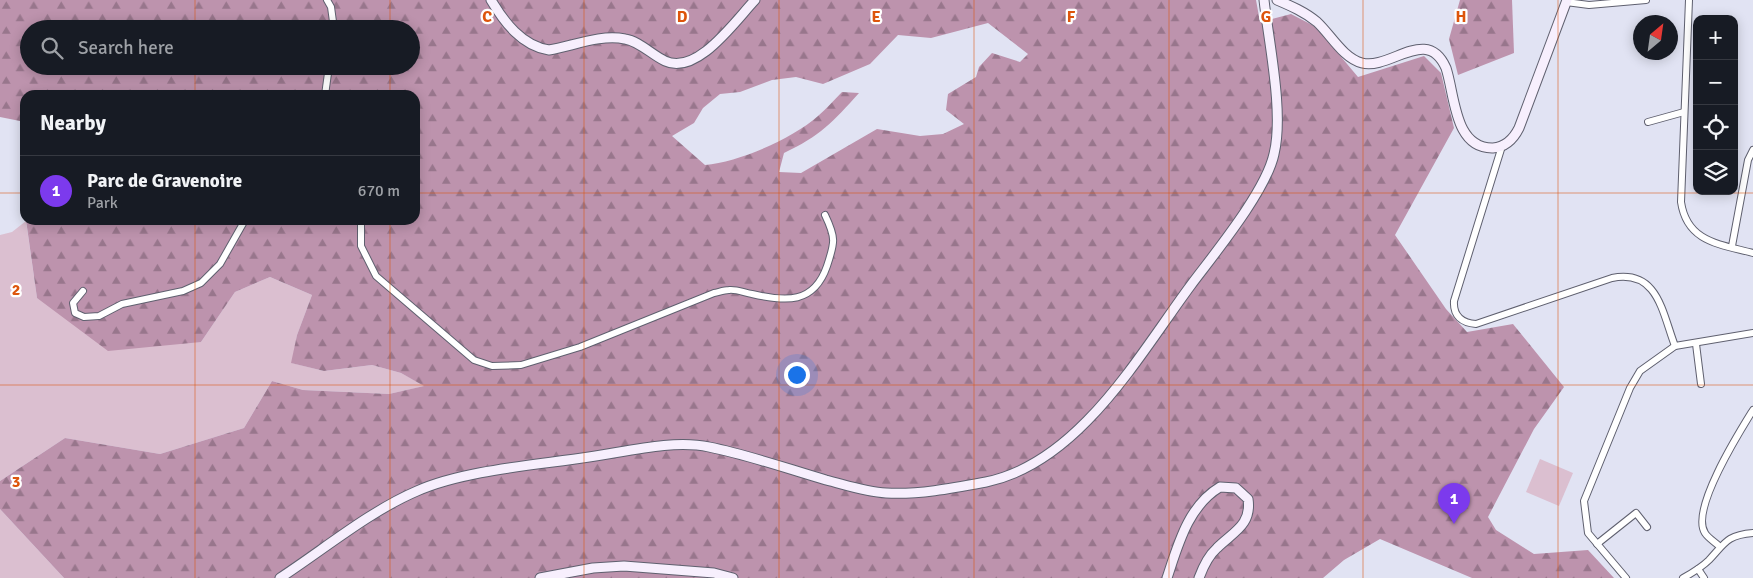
<!DOCTYPE html>
<meta charset="utf-8">
<style>
:root{--surface:#171b24;--page:#242831;--text:#f1f3f6;--muted:#9ea1a6;--line:#363941;--accent:#7c3aed}
body{margin:0;font-family:Signika,sans-serif;background:var(--page);color:var(--text)}
.controls{position:absolute;right:15px;top:15px;display:grid;overflow:hidden;border-radius:10px;box-shadow:0 2px 12px #0003}
.controls button{width:45px;height:45px;display:grid;place-items:center;padding:0;border:0;border-bottom:1px solid var(--line);background:var(--surface);color:var(--text);font:25px sans-serif}
.compass{position:absolute;left:1633px;top:15px;width:45px;height:45px;border-radius:50%;background:var(--surface);box-shadow:0 2px 12px #0003;rotate:29deg}
.you{position:absolute;left:796px;top:374px;width:18px;height:18px;margin:-12px;border:4px solid #fff;border-radius:50%;background:#1a73e8;box-shadow:0 0 0 8px #1a73e833}
.badge{display:grid;place-items:center;width:32px;height:32px;border-radius:50%;background:var(--accent);color:#fff;font-size:16px;font-weight:700}
.pin{position:absolute;translate:-50% -41px;filter:drop-shadow(0 1px 2px #0008)}
.pin::after{content:'';position:absolute;top:26px;width:18px;height:15px;background:inherit;clip-path:polygon(0 0,100% 0,50% 100%)}
.list{margin:0;padding:0;list-style:none}
h2{display:flex;justify-content:space-between;align-items:center;height:65px;margin:0;padding:0 20px;font-size:21px}
h2 small{font-size:16px;font-weight:400;color:var(--muted)}
.list li{display:grid;grid-template-columns:32px 1fr auto;gap:15px;align-items:center;box-sizing:border-box;height:70px;padding:0 20px;border-top:1px solid var(--line)}
.list b{display:block;font-size:19px;white-space:nowrap}
.list p{margin:0;font-size:16px;white-space:nowrap;color:var(--muted)}
.list em{font-size:16px;font-style:normal;color:var(--muted)}
.icon{flex:none;width:28px;height:28px;fill:none;stroke:currentColor;stroke-width:2;stroke-linecap:round;stroke-linejoin:round}
.map{position:relative;flex:none;width:1753px;height:578px;overflow:hidden}
.search{position:absolute;background:var(--surface);box-shadow:0 2px 12px #0003;left:20px;top:20px;width:400px;height:55px;display:flex;align-items:center;gap:12px;box-sizing:border-box;padding:0 18px;border-radius:28px;color:var(--muted);font-size:19px}
.panel{position:absolute;background:var(--surface);box-shadow:0 2px 12px #0003;left:20px;top:90px;width:400px;height:135px;border-radius:15px}
.map>svg:first-child{display:block}
.grass{fill:#dbbfd0}
.forest{fill:url(#forest-firs);fill-rule:evenodd}
.lines{fill:none;stroke-linecap:round;stroke-linejoin:round}
.street-casing{stroke:#5f606f;stroke-width:8}
.secondary-casing{stroke:#5f606f;stroke-width:11}
.street{stroke:#fff;stroke-width:6}
.secondary{stroke:#f7effd;stroke-width:9}
.grid{fill:none;stroke:#dd550c;stroke-width:1;stroke-opacity:0.55}
.grid-label{font-size:16px;text-anchor:middle;font-weight:bold;fill:#dd550c;stroke:#fff;stroke-width:4.5;stroke-linejoin:round;paint-order:stroke}
</style>
<div class="map">
<svg width="1753" height="578" viewBox="0 0 1753 578">
<defs>
<pattern id="forest-firs" width="22" height="20" patternUnits="userSpaceOnUse" patternTransform="scale(1.25)"><rect width="22" height="20" fill="#bd93ad"/><path d="M5 1l3.5 6h-7zM16 11l3.5 6h-7z" fill="#98768c"/></pattern>
</defs>
<rect width="100%" height="100%" fill="#e1e3f3"/>
<g class="grass">
<path d="M26,221L37,298L201,342L235,292L270,277L312,295L297,335L292,363L324,371L372,365L401,373L425,386L389,394L303,390L272,381L244,428L160,454L65,438L0,481V235L12,232Z"/>
<path d="M1540,459L1573,473L1559,506L1526,492Z"/>
<path d="M0,509L64,578H0Z"/>
</g>
<g class="forest">
<path d="M0,0H1256L1260,22L1291,14L1316,27L1358,77L1424,56L1441,73L1454,128L1395,235L1446,309L1467,332L1513,324L1564,387L1534,429L1488,517L1496,530L1534,554L1588,550L1614,578H1472L1380,539L1344,560L1323,578H64L0,509V481L65,438L160,454L244,428L272,381L303,390L389,394L424,386L401,373L372,365L324,371L291,363L297,335L312,295L270,277L235,292L201,342L108,351L37,298L26,220H415V95H25V122L0,117ZM988,23L1028,54L1020,62L992,53L979,67L976,77L948,94L946,110L964,124L943,134L920,136L877,129L801,173L779,172L784,153C820,136 833,122 859,93L842,92C834,100 826,109 818,116C792,139 739,162 705,165L672,136L694,123L703,108L720,94L740,92L772,80L796,77L823,84L870,64L898,35L931,38ZM29,29H411V66H29Z"/>
<path d="M1460,0H1512L1514,53L1458,75L1449,39Z"/>
</g>
<g class="lines">
<g class="street-casing">
<g id="street">
<path d="M327,0L331,7L334,29"/>
<path d="M1689,0L1681,202C1687,242 1719,244 1753,253"/>
<path d="M1566,2L1589,5L1646,0"/>
<path d="M325,95L329,66"/>
<path d="M1648,122L1684,112"/>
<path d="M1502,146L1454,301C1453,316 1462,323 1476,324L1612,278C1658,269 1662,312 1675,346"/>
<path d="M361,220V246L376,276L474,360L492,366L521,365L580,347L714,293C719,292 724,290 729,290C736,289 745,293 752,294C786,302 814,304 827,266C835,242 836,238 825,215"/>
<path d="M1732,246L1748,160L1753,150"/>
<path d="M83,291L73,303L75,313L84,317L99,316L122,304L183,291L201,283L220,264L245,220"/>
<path d="M1696,344L1701,384"/>
<path d="M1597,544L1636,513L1647,527"/>
<path d="M1719,546C1715,542 1708,538 1705,533C1690,510 1740,431 1753,410"/>
<path d="M1698,569L1704,578"/>
<path d="M1626,578L1588,533L1584,501L1630,388L1640,371L1675,346L1753,333"/>
<path d="M1683,578C1692,573 1701,568 1709,560C1725,543 1727,535 1753,533"/>
</g>
</g>
<g class="secondary-casing">
<g id="secondary">
<path d="M491,0C504,22 522,46 549,50C573,46 600,34 625,39C639,41 652,55 665,61C697,76 735,21 755,0"/>
<path d="M1277,0C1291,6 1305,12 1317,22C1331,35 1343,58 1362,63C1391,70 1427,25 1446,68C1455,95 1454,149 1493,148C1506,147 1514,138 1519,128L1567,0"/>
<path d="M280,578C323,550 370,511 417,491C464,470 537,465 589,457C625,452 673,439 709,447C749,455 788,469 826,480C846,485 866,492 886,493C918,495 954,488 986,482C1079,463 1139,355 1191,285C1215,253 1266,191 1274,154C1284,113 1269,44 1264,0"/>
<path d="M540,578L593,568L624,566L714,573L733,578"/>
<path d="M1167,578C1178,545 1188,506 1220,487L1236,488L1248,499C1252,525 1233,532 1217,548C1208,556 1203,567 1199,578"/>
</g>
</g>
<use href="#street" class="street"/>
<use href="#secondary" class="secondary"/>
</g>
<path class="grid" d="M195,0V29M390,0V29M584,0V578M779,0V578M974,0V578M1169,0V578M1363,0V578M1558,0V578M195,66V95M390,66V95M0,193H25M415,193H1753M195,220V578M390,220V578M0,385H1753"/>
<g class="grid-label">
<text x="487" y="22">C</text>
<text x="682" y="22">D</text>
<text x="876" y="22">E</text>
<text x="1071" y="22">F</text>
<text x="1266" y="22">G</text>
<text x="1461" y="22">H</text>
<text x="16" y="295">2</text>
<text x="16" y="487">3</text>
</g>
</svg>
<div class="controls">
<button>+</button>
<button>−</button>
<button><svg class="icon" aria-label="locate" viewBox="0 0 24 24"><circle cx="12" cy="12" r="6"/><path d="M12 2v4M12 18v4M2 12h4M18 12h4"/></svg></button>
<button><svg class="icon" aria-label="layers" viewBox="0 0 24 24"><path d="M12 4l9 5-9 5-9-5zM3 14l9 5 9-5"/></svg></button>
</div>
<svg class="compass" viewBox="-18 -18 36 36"><path d="M0-13l5 13h-10z" fill="#e53935"/><path d="M0 13l5-13h-10z" fill="#9ea1a6"/></svg>
<div class="you"></div>
<div class="pin badge" style="left:1454px;top:524px">1</div>
<div class="search"><svg class="icon" aria-label="search" viewBox="0 0 24 24"><circle cx="10" cy="10" r="6"/><path d="M15 15l6 6"/></svg>Search here</div>
<section class="panel">
<h2>Nearby<small></small></h2>
<ul class="list">
<li><span class="badge">1</span><div><b>Parc de Gravenoire</b><p>Park</p></div><em>670 m</em></li>
</ul>
</section>
</div>
